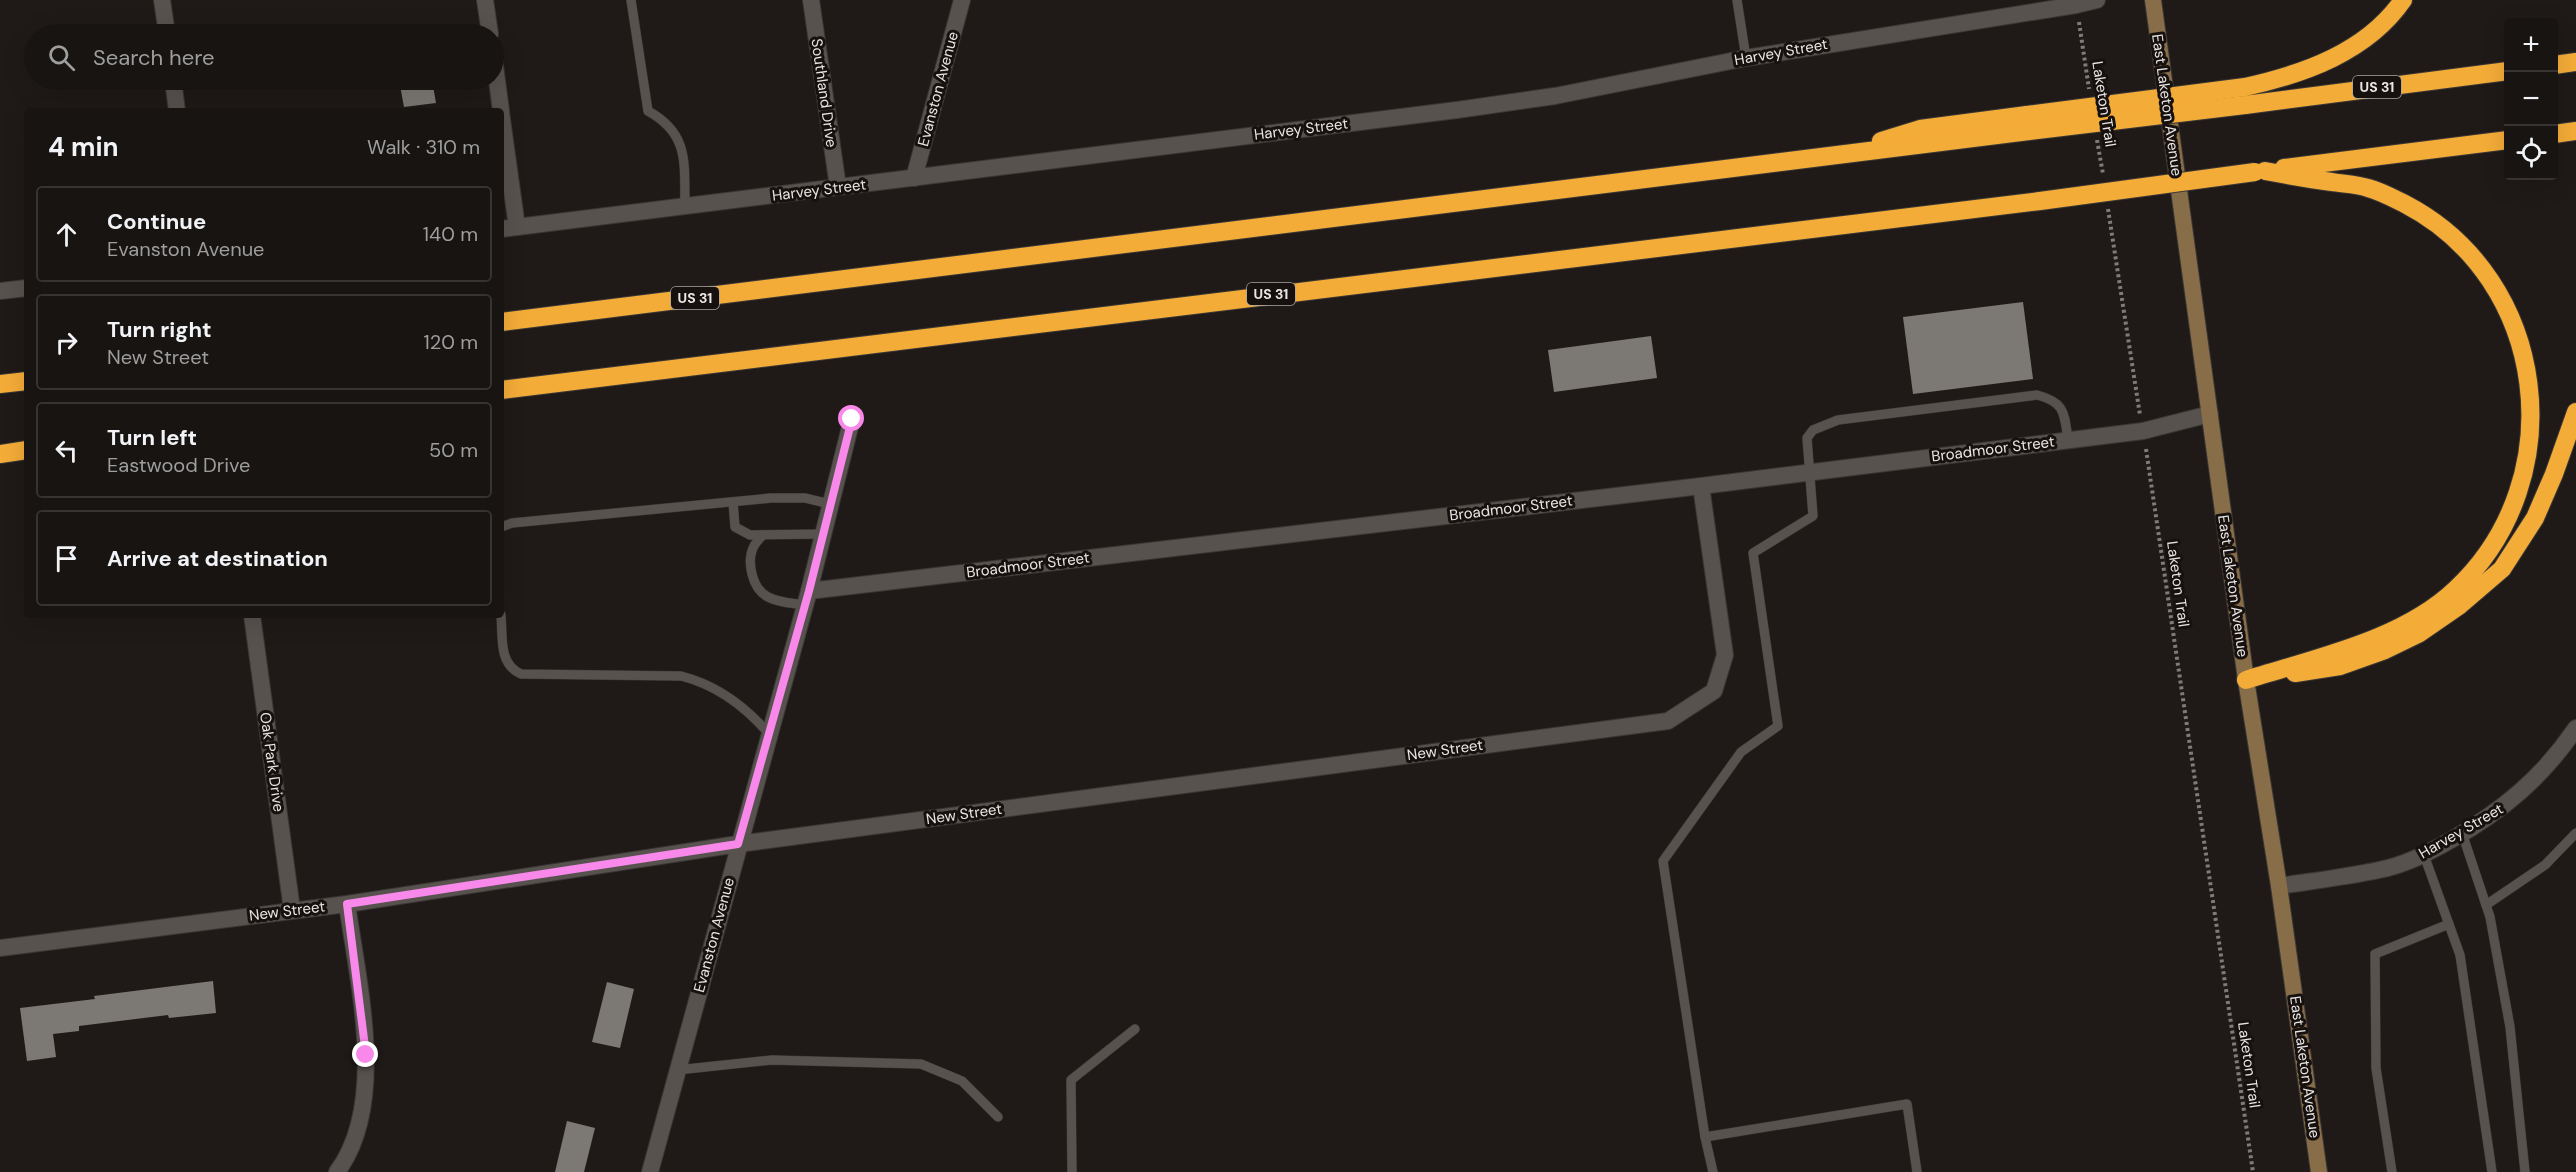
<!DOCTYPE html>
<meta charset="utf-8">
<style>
:root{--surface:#171412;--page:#201d1b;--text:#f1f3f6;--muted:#9e9e9f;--line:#363332}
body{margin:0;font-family:"DM Sans",sans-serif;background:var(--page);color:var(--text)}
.controls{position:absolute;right:18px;top:18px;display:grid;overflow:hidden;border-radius:6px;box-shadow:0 6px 24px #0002}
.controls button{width:54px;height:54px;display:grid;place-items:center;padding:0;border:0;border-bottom:2px solid var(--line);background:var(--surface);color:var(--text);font:30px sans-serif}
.stop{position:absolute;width:18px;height:18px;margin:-14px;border:4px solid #f888ea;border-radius:50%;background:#fff}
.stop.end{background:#f888ea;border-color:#fff;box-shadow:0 2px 6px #0008}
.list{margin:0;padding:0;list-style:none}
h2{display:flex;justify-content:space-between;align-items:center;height:78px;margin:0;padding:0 24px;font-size:26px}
h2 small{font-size:20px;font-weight:400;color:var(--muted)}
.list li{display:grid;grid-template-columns:39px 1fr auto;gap:18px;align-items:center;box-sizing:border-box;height:96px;margin:0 12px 12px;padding:0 12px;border:2px solid var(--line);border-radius:6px}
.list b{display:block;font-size:22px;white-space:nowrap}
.list p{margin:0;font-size:20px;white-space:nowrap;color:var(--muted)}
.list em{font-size:20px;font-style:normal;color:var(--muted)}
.icon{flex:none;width:33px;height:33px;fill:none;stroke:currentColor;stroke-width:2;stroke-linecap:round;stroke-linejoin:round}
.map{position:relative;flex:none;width:2576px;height:1172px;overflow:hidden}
.search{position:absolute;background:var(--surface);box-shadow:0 6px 24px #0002;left:24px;top:24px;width:480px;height:66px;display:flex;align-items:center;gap:15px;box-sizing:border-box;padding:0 21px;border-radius:33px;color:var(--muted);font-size:22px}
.panel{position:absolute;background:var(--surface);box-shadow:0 6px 24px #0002;left:24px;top:108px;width:480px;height:510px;border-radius:6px}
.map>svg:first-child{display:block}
.building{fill:#7c7974}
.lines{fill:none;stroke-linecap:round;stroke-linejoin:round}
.service-casing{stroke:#3a3735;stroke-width:10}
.minor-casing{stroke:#3a3735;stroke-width:18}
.tertiary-casing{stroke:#3a3735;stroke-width:18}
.secondary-casing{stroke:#3a3735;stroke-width:18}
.motorway-casing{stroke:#3a3735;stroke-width:20}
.path{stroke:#7f7b79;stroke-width:4;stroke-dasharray:3 3;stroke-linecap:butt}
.service{stroke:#58524f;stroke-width:9}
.minor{stroke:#58524f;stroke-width:16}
.tertiary{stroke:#58524f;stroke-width:16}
.secondary{stroke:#876d48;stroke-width:16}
.motorway{stroke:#f4ac38;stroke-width:18}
.motorway-bridge-casing{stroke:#3a3735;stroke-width:20;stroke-linecap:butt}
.motorway-bridge{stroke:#f4ac38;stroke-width:18}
.route{stroke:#f888ea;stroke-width:8}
.labels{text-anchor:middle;stroke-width:6;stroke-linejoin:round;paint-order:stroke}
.shield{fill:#16110f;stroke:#a9a5a3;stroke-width:1.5}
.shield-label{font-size:14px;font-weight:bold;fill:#e8e5e3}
.street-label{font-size:15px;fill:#e8e5e3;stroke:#16110f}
</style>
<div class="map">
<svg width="2576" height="1172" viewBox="0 0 2576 1172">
<rect width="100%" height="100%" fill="#1f1a18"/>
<g class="building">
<path d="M399,80H432L436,103L404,107Z"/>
<path d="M2023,302L2033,379L1913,394L1903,317Z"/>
<path d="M1651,336L1657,378L1554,392L1548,350Z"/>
<path d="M213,981L216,1013L169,1018L168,1015L79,1026V1031L53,1034L56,1057L27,1061L20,1008L95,999L94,996Z"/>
<path d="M607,982L634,989L620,1048L592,1042Z"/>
<path d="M567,1121L595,1128L584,1172H555Z"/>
</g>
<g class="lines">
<g class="service-casing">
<g id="service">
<path d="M631,0L648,111C690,134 684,164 685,206"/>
<path d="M1737,0L1746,58"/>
<path d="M733,502L735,527L750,535L823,534"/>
<path d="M501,527L512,523L771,498H805L830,504"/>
<path d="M763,535C760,538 756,542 754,546C746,561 752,589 768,597C779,603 793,603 805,605"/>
<path d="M501,615C503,636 498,664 521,674L681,676C717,685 745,706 769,734"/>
<path d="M2462,833L2490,917L2510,1027L2525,1172"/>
<path d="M2424,855L2460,955L2492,1172"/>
<path d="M2486,905L2545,865L2576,833"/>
<path d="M677,1070L772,1060L921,1064L962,1081L998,1117"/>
<path d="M1705,1137L1907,1104L1917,1172"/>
<path d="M1072,1172L1071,1080L1135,1029"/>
<path d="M1713,1172L1705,1137L1663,861L1741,752L1778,726L1753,553L1813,516L1807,438L1813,430L1838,420L2037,395C2065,402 2064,413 2068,439"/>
<path d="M2392,1172L2376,1068L2375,954L2449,924"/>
</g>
</g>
<g class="minor-casing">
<g id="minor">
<path d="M162,0L167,34"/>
<path d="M485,0L490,34"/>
<path d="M811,0L838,187"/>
<path d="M494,58L501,111"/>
<path d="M173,80L177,111"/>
<path d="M501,112L517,227"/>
<path d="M914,178L962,0"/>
<path d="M809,591L1701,486L2143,431L2210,414"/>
<path d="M252,615L292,910"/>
<path d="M2279,886C2313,881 2346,877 2379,870C2405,865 2428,853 2451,840C2502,811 2542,778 2576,728"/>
<path d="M0,948L347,904L738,844L1668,721L1714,691L1725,655L1701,486"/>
<path d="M337,1172C388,1104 358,983 347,904"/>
<path d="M650,1172L809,591L852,419"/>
</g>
</g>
<g class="tertiary-casing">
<g id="tertiary">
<path d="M501,229L1457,110L1555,96L1746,58L2076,5L2097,0"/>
<path d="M0,291L27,288"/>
</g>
</g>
<g class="secondary-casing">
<path id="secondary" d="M2153,0L2246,680L2279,886L2319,1172"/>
</g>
<g class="motorway-casing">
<g id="motorway">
<path d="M2554,65L2576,62"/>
<path d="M2245,87C2304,74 2367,52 2403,0"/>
<path d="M2245,105L2508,71"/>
<path d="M2554,134L2576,131"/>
<path d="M1881,141L1920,129L2027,115"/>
<path d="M2284,168L2508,140"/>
<path d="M501,322L2029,131"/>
<path d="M0,384L27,381"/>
<path d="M501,390L2040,201"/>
<path d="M0,454L27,450"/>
<path d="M2295,673L2340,666L2385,650L2418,634L2460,605L2502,569L2535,518L2554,474L2576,412"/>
<path d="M2246,680C2315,658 2403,640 2456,589C2573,479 2549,279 2405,204C2393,198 2380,191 2368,188C2356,184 2343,184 2332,182C2309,179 2287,175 2265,171"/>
</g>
</g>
<g class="path">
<path d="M2079,22L2089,89"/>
<path d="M2097,140L2103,174"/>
<path d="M2108,209L2140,415"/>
<path d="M2146,449L2253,1172"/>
</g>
<use href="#service" class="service"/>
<use href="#minor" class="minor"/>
<use href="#tertiary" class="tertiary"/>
<use href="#secondary" class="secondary"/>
<use href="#motorway" class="motorway"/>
<g class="motorway-bridge-casing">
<g id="motorway-bridge">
<path d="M2027,115L2245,87"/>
<path d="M2029,131L2245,105"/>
<path d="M2040,201L2255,172"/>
</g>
</g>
<use href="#motorway-bridge" class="motorway-bridge"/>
</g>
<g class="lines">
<path class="route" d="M366,1055L347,904L738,844L809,591L852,419"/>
</g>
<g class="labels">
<g class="shield">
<rect x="2353" y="76" width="48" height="22" rx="4.5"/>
<rect x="1247" y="283" width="48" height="22" rx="4.5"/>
<rect x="671" y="287" width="48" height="22" rx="4.5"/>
</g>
<g class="shield-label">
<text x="2377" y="92">US 31</text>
<text x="1271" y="299">US 31</text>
<text x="695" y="303">US 31</text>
</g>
<g class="street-label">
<text transform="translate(1781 52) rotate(-10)" y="5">Harvey Street</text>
<text transform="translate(938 89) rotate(-75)" y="5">Evanston Avenue</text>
<text transform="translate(824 93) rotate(82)" y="5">Southland Drive</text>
<text transform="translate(2104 104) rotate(81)" y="5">Laketon Trail</text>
<text transform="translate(2167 105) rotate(82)" y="5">East Laketon Avenue</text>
<text transform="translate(1301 129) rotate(-7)" y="5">Harvey Street</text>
<text transform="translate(819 190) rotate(-7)" y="5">Harvey Street</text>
<text transform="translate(1993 449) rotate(-7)" y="5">Broadmoor Street</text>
<text transform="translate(1511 508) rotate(-7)" y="5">Broadmoor Street</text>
<text transform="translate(1028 565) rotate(-7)" y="5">Broadmoor Street</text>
<text transform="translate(2178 584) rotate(82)" y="5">Laketon Trail</text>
<text transform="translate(2233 586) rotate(82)" y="5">East Laketon Avenue</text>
<text transform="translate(1445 750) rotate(-8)" y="5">New Street</text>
<text transform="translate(272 762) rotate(82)" y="5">Oak Park Drive</text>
<text transform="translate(964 814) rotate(-8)" y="5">New Street</text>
<text transform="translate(2461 831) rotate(-30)" y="5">Harvey Street</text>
<text transform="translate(287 911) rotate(-7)" y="5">New Street</text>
<text transform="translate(714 935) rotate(-75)" y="5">Evanston Avenue</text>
<text transform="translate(2249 1065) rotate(82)" y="5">Laketon Trail</text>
<text transform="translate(2305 1067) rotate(82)" y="5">East Laketon Avenue</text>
</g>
</g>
</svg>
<div class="controls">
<button>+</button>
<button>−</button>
<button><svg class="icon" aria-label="locate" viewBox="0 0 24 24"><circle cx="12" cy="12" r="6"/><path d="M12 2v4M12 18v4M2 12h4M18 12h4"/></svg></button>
</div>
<div class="stop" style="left:852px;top:419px"></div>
<div class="stop end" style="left:366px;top:1055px"></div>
<div class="search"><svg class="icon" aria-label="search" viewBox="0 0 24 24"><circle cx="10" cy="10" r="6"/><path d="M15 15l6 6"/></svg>Search here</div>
<section class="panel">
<h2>4 min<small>Walk · 310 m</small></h2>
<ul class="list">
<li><svg class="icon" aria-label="ahead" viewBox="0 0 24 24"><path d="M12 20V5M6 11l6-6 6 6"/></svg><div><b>Continue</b><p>Evanston Avenue</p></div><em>140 m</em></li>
<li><svg class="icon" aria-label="right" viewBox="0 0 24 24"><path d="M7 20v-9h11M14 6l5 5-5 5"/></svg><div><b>Turn right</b><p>New Street</p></div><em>120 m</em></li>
<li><svg class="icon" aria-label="left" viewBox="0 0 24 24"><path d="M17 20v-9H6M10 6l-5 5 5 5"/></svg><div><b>Turn left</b><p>Eastwood Drive</p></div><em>50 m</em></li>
<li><svg class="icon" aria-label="arrive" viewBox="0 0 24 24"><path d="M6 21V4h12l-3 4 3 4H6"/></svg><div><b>Arrive at destination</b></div></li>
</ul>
</section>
</div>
